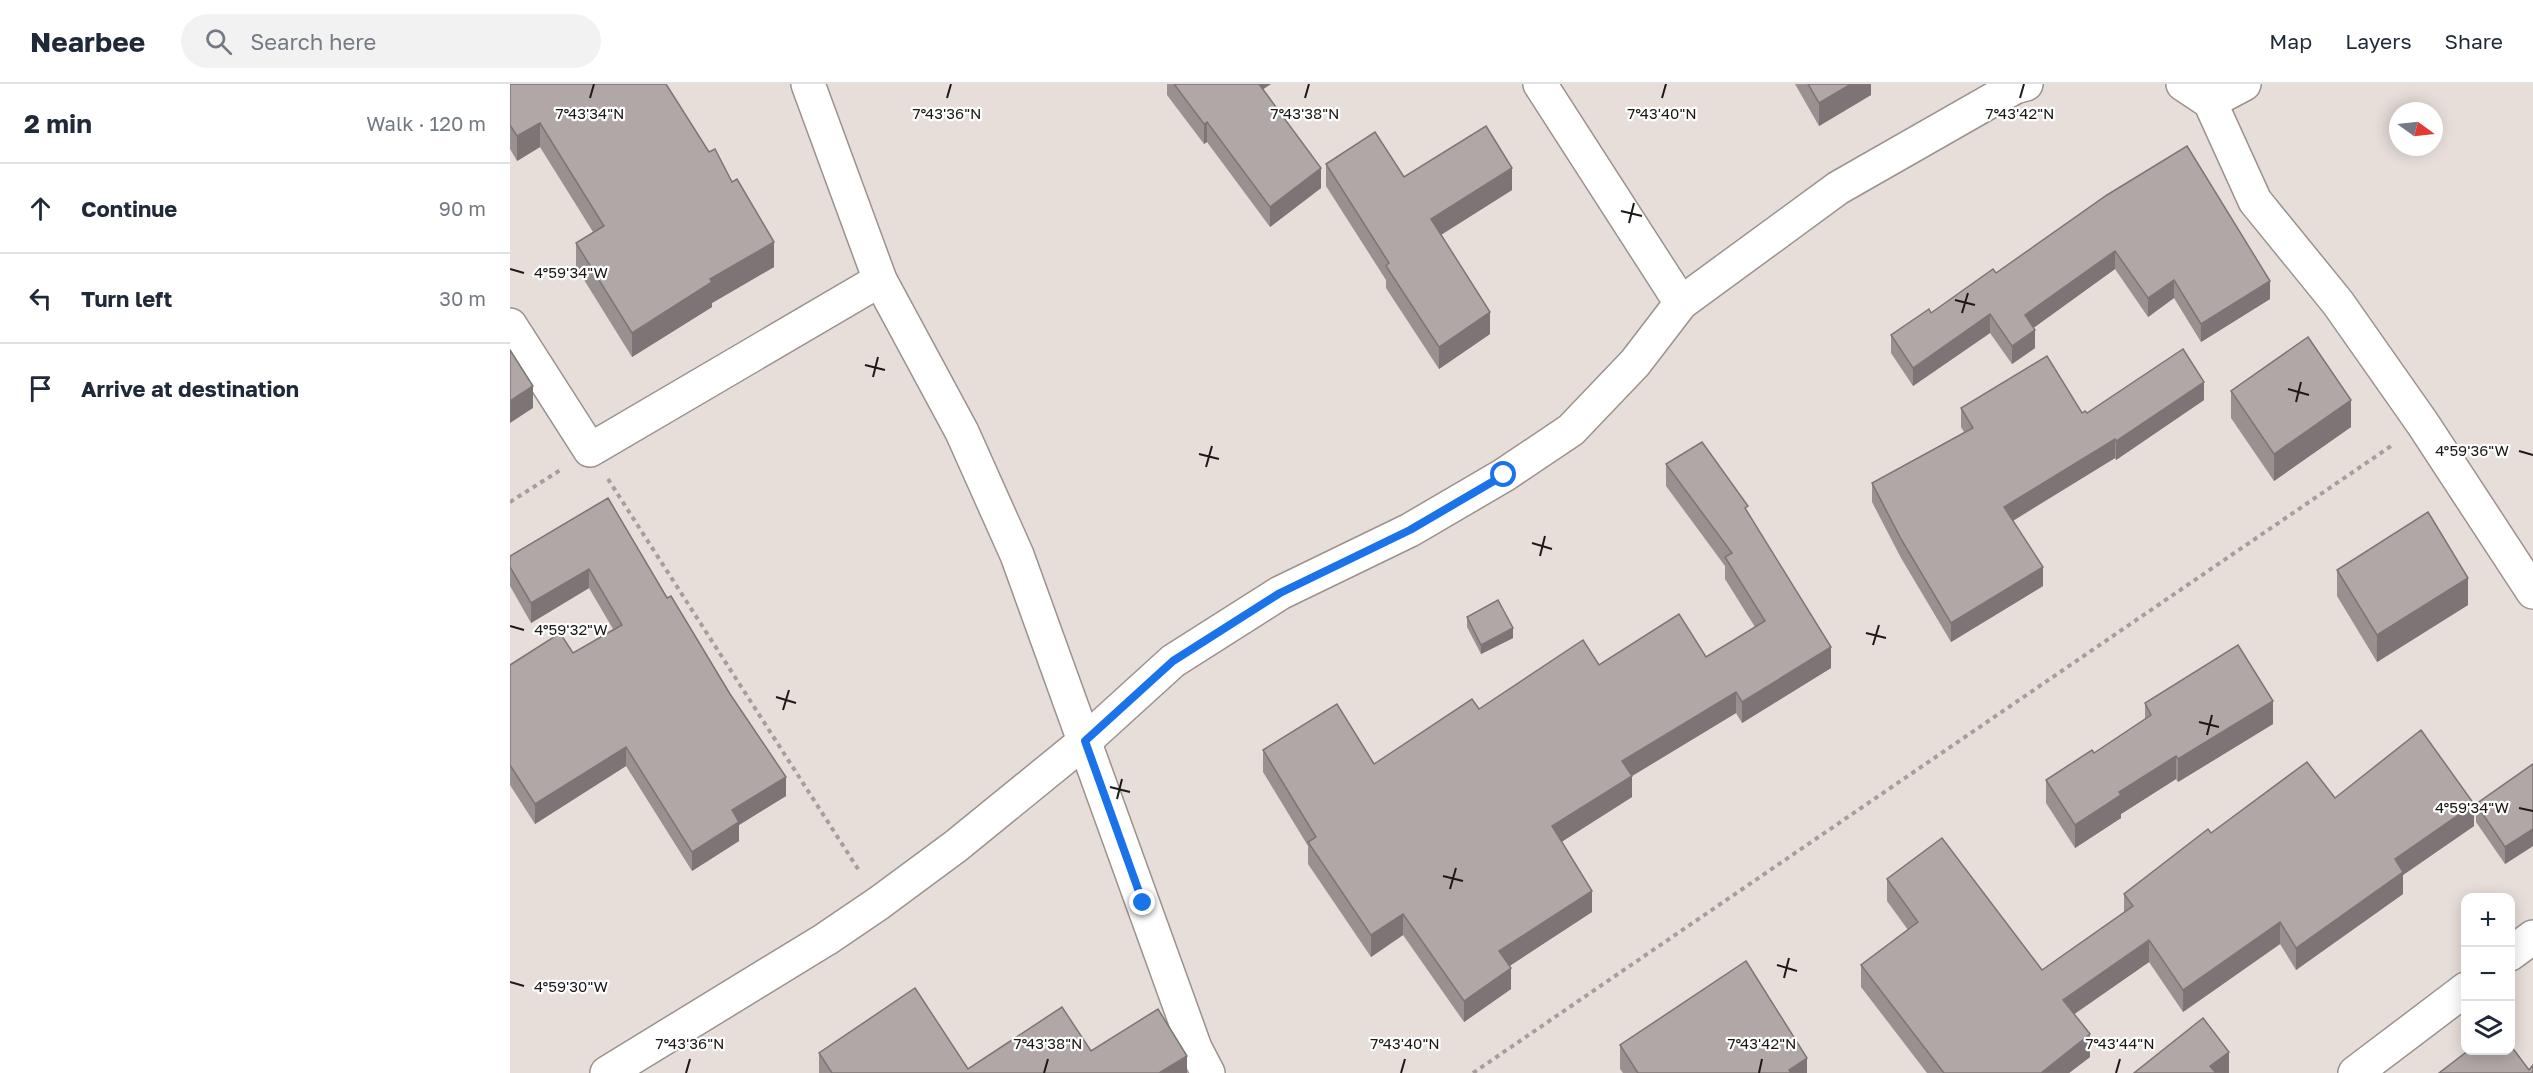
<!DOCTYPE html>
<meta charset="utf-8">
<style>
:root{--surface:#fff;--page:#f2f2f3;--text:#1f2937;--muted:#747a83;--line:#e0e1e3}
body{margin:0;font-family:"Golos Text",sans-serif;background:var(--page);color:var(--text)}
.controls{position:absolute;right:18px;bottom:18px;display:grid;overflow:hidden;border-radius:12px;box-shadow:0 3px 15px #0003}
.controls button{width:54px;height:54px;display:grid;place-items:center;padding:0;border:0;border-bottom:2px solid var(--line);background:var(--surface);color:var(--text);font:30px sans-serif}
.compass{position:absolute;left:1879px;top:18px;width:54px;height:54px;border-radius:50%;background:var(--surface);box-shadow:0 3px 15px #0003;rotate:105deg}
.stop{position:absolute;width:18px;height:18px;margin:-14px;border:4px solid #1a73e8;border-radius:50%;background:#fff}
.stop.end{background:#1a73e8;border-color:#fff;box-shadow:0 2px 6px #0008}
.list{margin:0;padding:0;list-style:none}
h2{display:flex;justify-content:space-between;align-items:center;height:78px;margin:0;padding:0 24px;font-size:26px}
h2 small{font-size:20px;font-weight:400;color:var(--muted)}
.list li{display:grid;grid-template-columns:39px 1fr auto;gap:18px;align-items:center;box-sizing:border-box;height:90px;padding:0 24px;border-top:2px solid var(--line)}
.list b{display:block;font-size:22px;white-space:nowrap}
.list em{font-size:20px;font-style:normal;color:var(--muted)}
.icon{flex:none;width:33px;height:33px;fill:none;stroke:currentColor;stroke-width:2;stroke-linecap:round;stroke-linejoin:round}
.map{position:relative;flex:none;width:2023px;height:989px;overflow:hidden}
header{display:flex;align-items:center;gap:36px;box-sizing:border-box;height:84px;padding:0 30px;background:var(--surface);border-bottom:2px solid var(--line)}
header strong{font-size:28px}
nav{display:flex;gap:33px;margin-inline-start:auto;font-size:21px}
.search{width:420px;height:54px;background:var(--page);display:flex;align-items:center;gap:15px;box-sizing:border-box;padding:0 21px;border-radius:33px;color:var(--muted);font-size:22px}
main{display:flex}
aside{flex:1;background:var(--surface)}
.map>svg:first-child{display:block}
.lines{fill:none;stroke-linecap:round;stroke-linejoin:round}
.minor-casing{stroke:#9b928d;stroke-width:36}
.path{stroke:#a59e9a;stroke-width:4;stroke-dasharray:4.5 4.5;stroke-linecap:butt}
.minor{stroke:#fff;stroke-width:33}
.wall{fill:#999090}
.shaded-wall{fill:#7d7575}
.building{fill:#b2a7a7;stroke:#7d7575;stroke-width:1.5}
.route{stroke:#1a73e8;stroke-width:8}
.ticks{fill:none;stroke:#1c1917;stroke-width:2}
.ticks-label{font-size:15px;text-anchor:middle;fill:#1c1917;stroke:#fff;stroke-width:4.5;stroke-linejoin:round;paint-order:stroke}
</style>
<header>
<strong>Nearbee</strong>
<div class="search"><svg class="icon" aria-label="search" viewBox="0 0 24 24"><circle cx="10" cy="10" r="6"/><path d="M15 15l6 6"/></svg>Search here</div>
<nav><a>Map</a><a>Layers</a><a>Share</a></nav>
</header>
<main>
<aside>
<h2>2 min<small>Walk · 120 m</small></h2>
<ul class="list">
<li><svg class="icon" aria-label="ahead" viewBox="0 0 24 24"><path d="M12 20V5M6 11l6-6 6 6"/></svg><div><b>Continue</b></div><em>90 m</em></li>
<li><svg class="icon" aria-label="left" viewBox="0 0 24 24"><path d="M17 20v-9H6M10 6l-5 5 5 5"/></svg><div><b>Turn left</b></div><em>30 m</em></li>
<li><svg class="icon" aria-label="arrive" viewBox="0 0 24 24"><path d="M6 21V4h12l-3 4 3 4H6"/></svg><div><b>Arrive at destination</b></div></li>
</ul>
</aside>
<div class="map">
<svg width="2023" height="989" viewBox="0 0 2023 989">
<rect width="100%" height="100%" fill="#e7ded9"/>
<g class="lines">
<g class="minor-casing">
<g id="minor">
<path d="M298,0L370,196L452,348L507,471L685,964L698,989"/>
<path d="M1030,0L1171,219"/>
<path d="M1673,0L1700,18L1745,117L1828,219L1913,340L2023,508"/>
<path d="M1700,18L1734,0"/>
<path d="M0,241L80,366L370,196"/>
<path d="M2000,870L2023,853"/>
<path d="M97,989L316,855L369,819L446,762L575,657L663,577L770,509L900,446L994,391L1061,346L1125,279L1171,219L1328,104L1505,3L1516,0"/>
<path d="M1845,989L1956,905"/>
</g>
</g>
<g class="path">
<path d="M98,395L350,788"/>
<path d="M0,418L52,385"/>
<path d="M963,989L1884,360"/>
</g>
<use href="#minor" class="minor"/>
</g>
<g class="wall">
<path d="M0,0L264,183L202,219V223L122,273L66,183V159L83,148L30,63L7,77L0,65Z"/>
<path d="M657,0H761L753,5L811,104L760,143L697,58L694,60L657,11Z"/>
<path d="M1285,0H1361V11L1309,42Z"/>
<path d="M816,80L894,93L1002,106L931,151L980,250L929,285L876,204V196L816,102Z"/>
<path d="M1597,111L1760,215L1691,258L1664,214L1638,233L1605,185L1523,244L1525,264L1502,280L1480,249L1403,302L1381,269V251L1421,229L1486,189Z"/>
<path d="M1721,307L1841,343L1764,397L1721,334Z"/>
<path d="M1694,316L1606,376L1605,374L1503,437L1533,502L1441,558L1391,474L1362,418V399L1454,348L1451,343V324L1577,329Z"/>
<path d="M1156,380L1238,428L1321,584L1232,639L1226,629L1122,692V713L1051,758L1082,828L999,882L1001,905L954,938L893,851L861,873L798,780V762L753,688V666L864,680L969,625L1089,581L1196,573L1245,543L1215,495V482L1156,402Z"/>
<path d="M98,414L276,712L229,741V757L182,787L116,682L25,740L0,701V581L63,569L103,545L79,504L21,539L0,502V472Z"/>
<path d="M1827,486L1958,521L1867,578L1827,512Z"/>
<path d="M957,533L1003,554L971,570L957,543Z"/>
<path d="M1635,619L1763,640L1668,698L1666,695L1611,730V734L1565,764L1536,719V696L1584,669L1635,635Z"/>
<path d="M2023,680V762L1995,780L1966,738V720Z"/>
<path d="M1825,714L1964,742L1893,791V810L1786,886L1770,860L1673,928L1639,878L1564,930L1580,973L1559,989H1417L1351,903V881L1398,846L1377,817V795L1532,886L1614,828V810L1701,749Z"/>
<path d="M1110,961L1297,989H1113L1110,985Z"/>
<path d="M581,967L677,989H309V969L458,985Z"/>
</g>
<g class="shaded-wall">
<path d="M743,0H761L743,12Z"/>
<path d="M1341,0H1361V11L1309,42V19Z"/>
<path d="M697,38V58L694,60V40Z"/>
<path d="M30,39V63L7,77V52Z"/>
<path d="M811,84V104L760,143V123Z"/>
<path d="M1002,84V106L921,157V135Z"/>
<path d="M264,158V183L202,219V223L122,273V249L200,195Z"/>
<path d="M1605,167V185L1515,250V231Z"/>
<path d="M1664,196V214L1638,233V214Z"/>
<path d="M1760,197V215L1691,258V240Z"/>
<path d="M980,228V250L929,285V263Z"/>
<path d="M1480,230V249L1403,302V284Z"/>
<path d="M1525,246V264L1502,280V262Z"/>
<path d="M1694,298V316L1606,376V357Z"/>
<path d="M23,302V324L0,339V317Z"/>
<path d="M1841,316V343L1764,397V370Z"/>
<path d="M1605,355V374L1494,442V423Z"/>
<path d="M1533,483V502L1441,558V539Z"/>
<path d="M79,485V504L21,539V519Z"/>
<path d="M1958,494V521L1867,578V551Z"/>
<path d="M1003,544V554L971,570V561Z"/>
<path d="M1321,563V584L1232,639V618Z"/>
<path d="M1226,608V629L1122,692V713L1042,764V742L1112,677Z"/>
<path d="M1763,617V640L1668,698V675Z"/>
<path d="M116,663V682L25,740V720Z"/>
<path d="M1666,672V695L1611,730V734L1565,764V741L1609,708Z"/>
<path d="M276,693V712L229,741V757L182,787V768L222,726Z"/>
<path d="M1964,720V742L1893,791V810L1786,886V864L1885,775Z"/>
<path d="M2023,745V762L1995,780V763Z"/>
<path d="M1082,807V828L989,889V867Z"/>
<path d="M893,830V851L861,873V851Z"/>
<path d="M1770,838V860L1673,928V906Z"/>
<path d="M1639,856V878L1553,938V916Z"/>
<path d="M1001,884V905L954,938V917Z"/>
<path d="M1580,950V973L1559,989H1531Z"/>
<path d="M1719,968V989H1700V982Z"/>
<path d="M677,972V989H649Z"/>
<path d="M1297,974V989H1279V986Z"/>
</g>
<g class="building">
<path d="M0,0H156L199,68L205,65L222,98L227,95L264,158L200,195L202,198L122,249L66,159L94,142L30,39L7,52L0,41Z"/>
<path d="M664,0H749L811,84L760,123L697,38L694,40Z"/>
<path d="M1298,0H1341L1309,19Z"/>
<path d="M976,42L1002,84L921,135L980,228L929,263L876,182L879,179L816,80L865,48L894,93Z"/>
<path d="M1677,62L1760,197L1691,240L1664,196L1638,214L1605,167L1515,231L1525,246L1502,262L1480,230L1403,284L1381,251L1419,225L1421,229L1483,185L1486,189L1597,111Z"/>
<path d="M1798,253L1841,316L1764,370L1721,307Z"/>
<path d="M1673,265L1694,298L1606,357L1605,355L1494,423L1533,483L1441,539L1391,455L1362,399L1463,344L1451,324L1537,272L1572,329L1575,327L1577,329Z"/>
<path d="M0,266L23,302L0,317Z"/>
<path d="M1192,358L1238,422L1235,424L1321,563L1232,618L1226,608L1112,677L1122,692L1042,742L1082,807L989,867L1001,884L954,917L893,830L861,851L798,758L806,753L753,666L827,620L864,680L962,615L969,625L1073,556L1089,581L1169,530L1196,573L1255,537L1215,473L1222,469L1156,380Z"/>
<path d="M98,414L157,514L161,512L220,610L276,693L222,726L229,738L182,768L116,663L25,720L0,681V581L50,549L63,569L112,541L79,485L21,519L0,483V472Z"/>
<path d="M1918,428L1958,494L1867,551L1827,486Z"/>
<path d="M988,516L1003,544L971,561L957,533Z"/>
<path d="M1728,561L1763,617L1668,675L1666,672L1609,708L1611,711L1565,741L1536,696L1582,666L1584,669L1641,631L1635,619Z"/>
<path d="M1911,646L1964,720L1885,775L1893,788L1786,864L1770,838L1673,906L1639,856L1553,916L1580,950L1531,989H1434L1351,881L1408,838L1377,795L1432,754L1532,886L1623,822L1614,810L1698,745L1701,749L1797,678L1825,714Z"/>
<path d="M2023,680V745L1995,763L1966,720Z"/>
<path d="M1236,877L1297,974L1279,986L1281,989H1128L1110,961Z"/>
<path d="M405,904L458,985L552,923L581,967L648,925L677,972L649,989H322L309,969Z"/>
<path d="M1693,934L1719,968L1700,982L1706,989H1624Z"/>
<path d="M2001,962L2019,986L2023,981V989H1929L1959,966H2001Z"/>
</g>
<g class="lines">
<path class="route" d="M633,819L575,657L663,577L770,509L900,446L994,391"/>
</g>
<path class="ticks" d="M80,14L84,0M437,14L441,0M795,14L799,0M1152,14L1156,0M1510,14L1514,0M1111,127L1132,132M1119,139L1124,119M0,185L14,189M1445,216L1465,221M1452,229L1458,209M355,281L375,286M363,293L368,273M1778,305L1799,311M1786,318L1791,298M2009,367L2023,371M689,370L709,375M696,383L702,362M1022,459L1042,465M1030,472L1035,452M0,542L14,546M1356,549L1376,554M1363,561L1369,541M266,613L286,619M273,626L279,606M1689,638L1709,643M1697,651L1702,631M600,703L620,708M607,715L612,695M2009,724L2023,727M933,792L953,797M940,805L946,784M1267,881L1287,887M1274,894L1279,874M0,898L14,902M176,989L180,975M534,989L538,975M891,989L895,975M1249,989L1252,975M1606,989L1610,975"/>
<g class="ticks-label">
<text x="80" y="35">7°43'34"N</text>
<text x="437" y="35">7°43'36"N</text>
<text x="795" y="35">7°43'38"N</text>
<text x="1152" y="35">7°43'40"N</text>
<text x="1510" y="35">7°43'42"N</text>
<text x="61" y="194">4°59'34"W</text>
<text x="1962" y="372">4°59'36"W</text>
<text x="61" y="551">4°59'32"W</text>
<text x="1962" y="729">4°59'34"W</text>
<text x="61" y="908">4°59'30"W</text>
<text x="180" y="965">7°43'36"N</text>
<text x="538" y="965">7°43'38"N</text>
<text x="895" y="965">7°43'40"N</text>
<text x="1252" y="965">7°43'42"N</text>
<text x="1610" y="965">7°43'44"N</text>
</g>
</svg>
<div class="controls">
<button>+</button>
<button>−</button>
<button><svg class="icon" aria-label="layers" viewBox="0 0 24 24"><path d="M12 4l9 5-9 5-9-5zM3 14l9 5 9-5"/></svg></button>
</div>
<svg class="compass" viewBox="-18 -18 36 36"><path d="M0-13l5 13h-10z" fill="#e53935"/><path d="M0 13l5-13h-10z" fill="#747a83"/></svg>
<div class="stop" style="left:994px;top:391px"></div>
<div class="stop end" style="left:633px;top:819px"></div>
</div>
</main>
